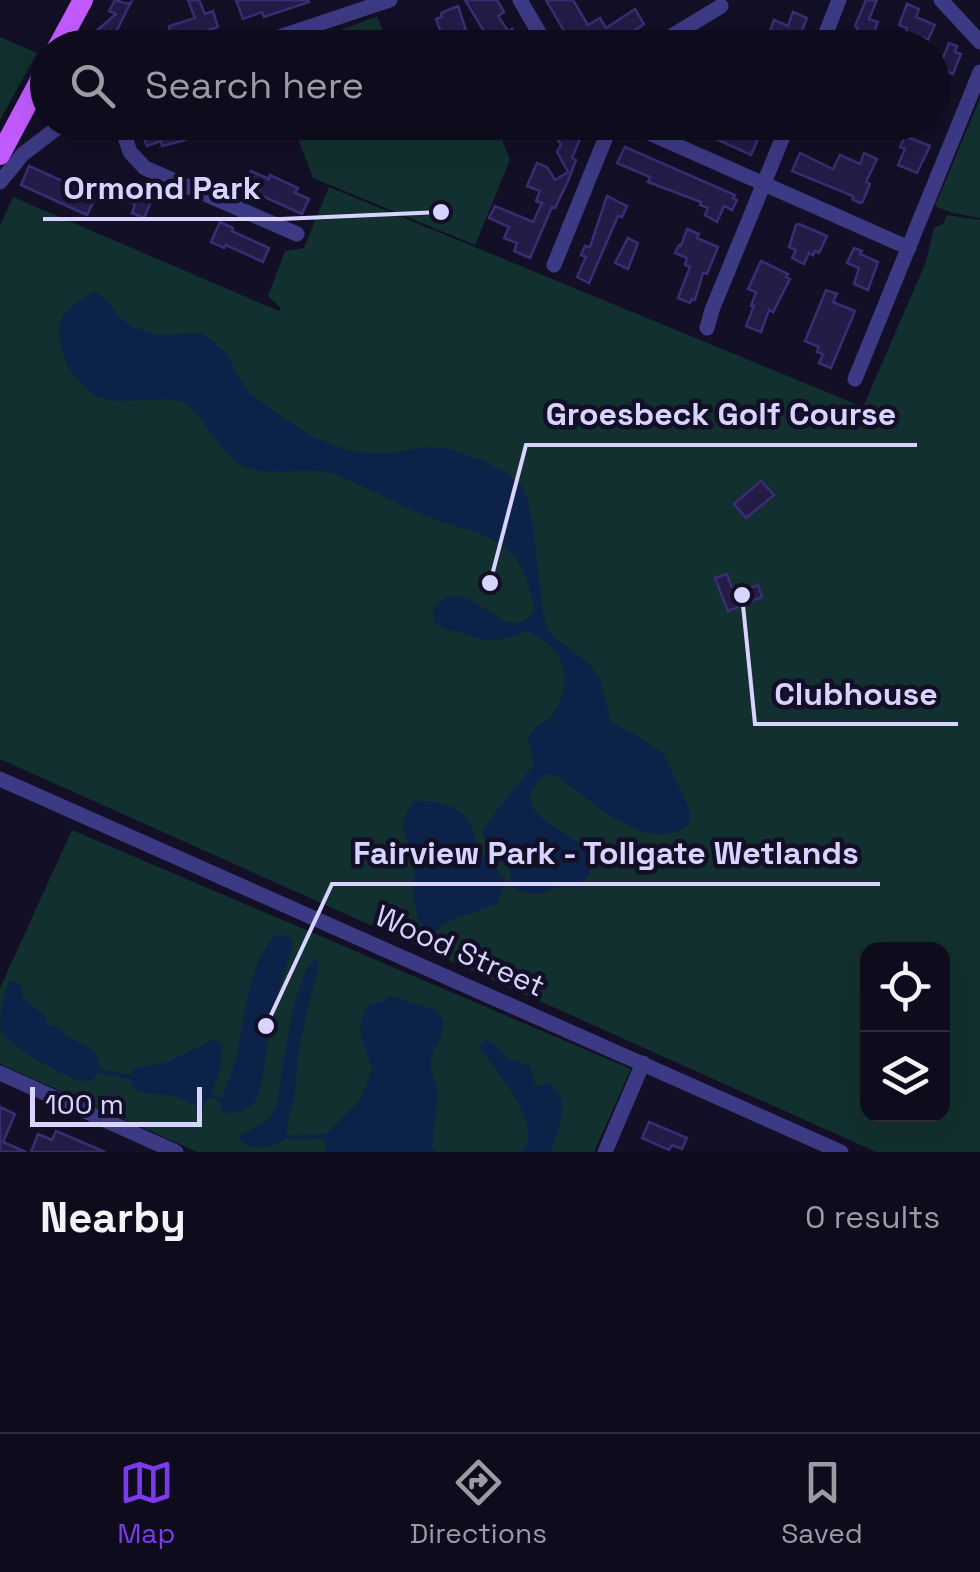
<!DOCTYPE html>
<style>
:root{--surface:#0e0b1c;--page:#1c1929;--text:#f1f3f6;--muted:#9b9ba3;--line:#2e2b3b;--accent:#7c3aed}
body{margin:0;font-family:"Space Grotesk",sans-serif;background:var(--page);color:var(--text)}
.controls{position:absolute;right:30px;bottom:30px;display:grid;overflow:hidden;border-radius:20px;box-shadow:0 10px 40px #0002}
.controls button{width:90px;height:90px;display:grid;place-items:center;padding:0;border:0;border-bottom:2px solid var(--line);background:var(--surface);color:var(--text);font:50px sans-serif}
.scale{position:absolute;left:30px;bottom:25px;width:172px;box-sizing:border-box;padding-left:10px;border:5px solid #d9d4ff;border-top:0;font-size:28px;line-height:35px;white-space:nowrap;color:#d9d4ff;-webkit-text-stroke:8px #130f26;paint-order:stroke}
.list{margin:0;padding:0;list-style:none}
h2{display:flex;justify-content:space-between;align-items:center;height:130px;margin:0;padding:0 40px;font-size:42px}
h2 small{font-size:32px;font-weight:400;color:var(--muted)}
.icon{flex:none;width:55px;height:55px;fill:none;stroke:currentColor;stroke-width:2;stroke-linecap:round;stroke-linejoin:round}
.map{position:relative;flex:none;width:980px;height:1152px;overflow:hidden}
.search{position:absolute;background:var(--surface);box-shadow:0 10px 40px #0002;left:30px;right:30px;top:30px;height:110px;display:flex;align-items:center;gap:25px;box-sizing:border-box;padding:0 35px;border-radius:55px;color:var(--muted);font-size:38px}
.sheet{height:280px;background:var(--surface)}
nav{display:flex;justify-content:space-around;align-items:center;box-sizing:border-box;height:140px;border-top:2px solid var(--line);background:var(--surface);font-size:28px;color:var(--muted)}
nav a{display:grid;justify-items:center;gap:5px}
nav .on{color:var(--accent)}
.map>svg:first-child{display:block}
.green{fill:#12302f;fill-rule:evenodd}
.water{fill:#0c2248}
.lines{fill:none;stroke-linecap:round;stroke-linejoin:round}
.stream{stroke:#0c2248;stroke-width:4}
.building{fill:#241b47;stroke:#3b2d73;stroke-width:2.5}
.minor{stroke:#3d3a85;stroke-width:15}
.major{stroke:#c25bff;stroke-width:20}
.labels{text-anchor:middle;stroke-width:9;stroke-linejoin:round;paint-order:stroke}
.street-label{font-size:30px;fill:#d9d4ff;stroke:#130f26}
.leader{fill:none;stroke:#d9d4ff;stroke-width:4}
.callout-dot{fill:#d9d4ff;stroke:#130f26;stroke-width:4}
.callout-label{font-size:32px;text-anchor:middle;font-weight:bold;fill:#d9d4ff;stroke:#130f26;stroke-width:9;stroke-linejoin:round;paint-order:stroke}
</style>
<div class="map">
<svg width="980" height="1152" viewBox="0 0 980 1152">
<rect width="100%" height="100%" fill="#130f26"/>
<g class="green">
<path d="M377,16L390,47H297Z"/>
<path d="M0,37L37,53L0,120Z"/>
<path d="M980,98V218L952,213L935,206Z"/>
<path d="M292,123H495L510,160L475,245L313,178Z"/>
<path d="M329,187L863,407L926,262L934,228L943,224L947,215L980,220V1152H876L0,759V226L13,197L279,311L281,308L268,296L285,251L304,248ZM868,949H942V1114H868Z"/>
<path d="M72,830L631,1069L594,1152H197L0,1064V988Z"/>
</g>
<g class="water">
<path d="M95,292L108,301L120,318L133,327L157,335L203,333L227,354L236,373L250,394L310,436L347,450L367,453L386,454L425,447L449,449L483,461L506,473L522,486L528,501L533,527L543,613L547,629L557,640L589,663L600,679L611,723L629,731L663,753L689,809L690,822C652,861 588,797 555,775L546,774C481,828 641,834 577,887L559,886L544,893L530,894L517,890L511,885L510,870L486,845L483,832C497,806 518,787 534,764L528,739C532,730 537,723 548,721C575,686 570,650 527,631C514,636 503,640 489,640C480,639 474,637 466,634C453,630 427,629 434,609C435,605 440,600 445,598C480,585 508,650 535,610C529,586 523,558 501,544C478,530 448,525 423,515C393,502 364,485 333,474C305,465 271,478 243,466C218,454 201,407 181,402C154,394 113,409 91,393C87,390 84,386 81,383C68,372 61,352 59,335C57,313 77,301 95,292Z"/>
<path d="M413,801C453,800 473,813 479,853L506,879L497,904L451,920L435,931L419,923L413,897L415,862L403,830V820Z"/>
<path d="M280,935L288,936L293,944L273,1009L262,1081L256,1100L250,1107L241,1112L224,1113L220,1107C223,1089 233,1073 237,1055C245,1016 247,968 274,936Z"/>
<path d="M314,959L318,962L319,967C311,995 303,1023 299,1052C296,1067 297,1083 294,1099C291,1113 286,1123 287,1137C272,1149 252,1152 239,1139L241,1134C262,1125 263,1127 276,1107C282,1075 293,978 314,959Z"/>
<path d="M13,981L20,984L23,998L44,1015L48,1025L60,1027L64,1035L95,1051L100,1065L94,1079C86,1081 87,1082 78,1080C62,1075 5,1045 0,1028C0,1013 3,996 9,982Z"/>
<path d="M390,996C406,1000 421,1007 437,1010L444,1022L442,1036L433,1052L430,1064L438,1095L432,1145L437,1152H326L324,1136L360,1100L372,1068C364,1043 353,1030 368,1005L382,1002Z"/>
<path d="M213,1040L221,1043C225,1064 215,1091 202,1107C193,1106 186,1100 177,1097C160,1092 151,1097 133,1088L129,1077L135,1068L165,1063Z"/>
<path d="M486,1040L495,1044L507,1058L530,1066L536,1087L549,1083C573,1101 559,1128 550,1152H523C544,1123 496,1072 480,1048L479,1045Z"/>
</g>
<g class="lines">
<g class="stream">
<path d="M99,1071L129,1077"/>
<path d="M210,1095L221,1100"/>
<path d="M287,1137C299,1139 312,1136 324,1136"/>
</g>
</g>
<g class="building">
<path d="M115,0L128,4L131,2L117,30L131,48H106L94,33L116,14L109,11Z"/>
<path d="M188,0H199L205,14L213,11L218,27L160,46L157,34L170,31L169,26L195,18Z"/>
<path d="M236,0H308L309,2L264,17L262,12L243,19Z"/>
<path d="M465,0H497L504,12L498,16L509,32L512,29L524,48H494Z"/>
<path d="M546,0H573L588,25L600,18L606,28L635,9L644,24L614,44L616,48H603L598,40L586,48H574Z"/>
<path d="M866,0H877L869,19L878,22L868,48L852,42L858,28L855,26Z"/>
<path d="M907,4L919,9L916,17L935,25L928,40L924,38L920,48H901L907,28L899,25Z"/>
<path d="M458,6L466,30L443,38L436,19L442,17L441,13Z"/>
<path d="M793,12L807,18L795,48H778L781,40L769,34L774,20L788,26Z"/>
<path d="M949,43L957,46L955,52L961,54L953,74L939,68Z"/>
<path d="M134,122H207L208,124L192,129L195,136L182,141L162,146L161,141L147,146L141,131L138,132Z"/>
<path d="M543,122H562L580,130L579,133L582,134L572,158L576,160L568,181L555,208L552,207L530,258L514,251L517,243L504,238L509,227L489,218L495,206L533,222L542,203L536,201L540,191L527,186L537,163L547,167L555,180L568,172L557,152L561,144Z"/>
<path d="M679,122H746L762,130L751,155Z"/>
<path d="M905,136L930,146L917,173L898,165L905,149L900,147Z"/>
<path d="M625,147L735,195L733,198L737,200L732,210L724,206L717,222L705,215L708,208L700,205L701,202L648,182L650,177L617,163Z"/>
<path d="M800,153L833,169L840,155L860,164L864,153L877,159L866,182L870,184L863,201L861,203L853,200V196L792,171Z"/>
<path d="M29,166L96,196L87,215L21,185Z"/>
<path d="M251,171L269,179L270,175L298,188L295,193L309,199L302,214L258,194L261,186L247,180Z"/>
<path d="M128,184L154,195L144,218L132,213L135,204L122,198Z"/>
<path d="M607,196L627,206L622,217L618,216L589,283L577,277L586,257L581,255L585,246L590,247Z"/>
<path d="M220,222L233,228L232,231L269,248L263,262L226,245L224,248L211,242Z"/>
<path d="M799,224L827,236L819,253L815,251L813,255L809,253L804,264L792,258L796,250L789,247L796,225Z"/>
<path d="M687,229L699,234L697,238L718,247L707,274L703,273L695,300L692,299L690,303L678,298L690,267L685,265L687,258L675,253L679,245L681,246Z"/>
<path d="M628,238L638,243L628,269L615,263Z"/>
<path d="M854,248L862,251L860,254L878,262L868,290L854,284L859,268L847,263Z"/>
<path d="M761,261L788,274L786,277L790,279L773,312L769,310L761,332L746,326L754,306H751L756,292L748,289Z"/>
<path d="M826,290L837,294L833,302L855,311L831,368L819,363L823,354L817,352L819,347L805,341Z"/>
<path d="M761,481L774,495L746,518L734,504Z"/>
<path d="M727,574L732,588L741,592L758,585L762,597L728,611L715,578Z"/>
<path d="M0,1107L15,1114L3,1142L26,1152H0Z"/>
<path d="M649,1122L687,1138L682,1149L672,1145L669,1150L642,1138Z"/>
<path d="M56,1131L105,1152H31L38,1134L52,1140Z"/>
</g>
<g class="lines">
<g class="minor">
<path d="M520,0L548,48"/>
<path d="M941,0L980,42"/>
<path d="M246,48L390,0"/>
<path d="M652,48L721,6"/>
<path d="M820,48L839,0"/>
<path d="M120,122L130,152L145,168L297,234"/>
<path d="M624,122L909,248"/>
<path d="M0,182L23,154L65,122"/>
<path d="M554,265L612,122"/>
<path d="M707,328L712,310L789,122"/>
<path d="M855,379L980,72"/>
<path d="M0,779L841,1152"/>
<path d="M0,1073L176,1152"/>
<path d="M605,1152L643,1063"/>
</g>
<g class="major">
<path d="M57,48L83,0"/>
<path d="M0,155L48,65"/>
</g>
</g>
<g class="labels">
<g class="street-label">
<text transform="translate(460 951) rotate(24)" y="10">Wood Street</text>
</g>
</g>
<path class="leader" d="M441 212L281 219H43M490 583L526 445H917M742 595L755 724H958M266 1026L332 884H880"/>
<g class="callout-dot">
<circle cx="441" cy="212" r="10"/>
<circle cx="490" cy="583" r="10"/>
<circle cx="742" cy="595" r="10"/>
<circle cx="266" cy="1026" r="10"/>
</g>
<g class="callout-label">
<text x="162" y="199">Ormond Park</text>
<text x="721" y="425">Groesbeck Golf Course</text>
<text x="856" y="705">Clubhouse</text>
<text x="606" y="864">Fairview Park - Tollgate Wetlands</text>
</g>
</svg>
<div class="controls">
<button><svg class="icon" aria-label="locate" viewBox="0 0 24 24"><circle cx="12" cy="12" r="6"/><path d="M12 2v4M12 18v4M2 12h4M18 12h4"/></svg></button>
<button><svg class="icon" aria-label="layers" viewBox="0 0 24 24"><path d="M12 4l9 5-9 5-9-5zM3 14l9 5 9-5"/></svg></button>
</div>
<div class="scale">100 m</div>
<div class="search"><svg class="icon" aria-label="search" viewBox="0 0 24 24"><circle cx="10" cy="10" r="6"/><path d="M15 15l6 6"/></svg>Search here</div>
</div>
<section class="sheet">
<h2>Nearby<small>0 results</small></h2>
<ul class="list">
</ul>
</section>
<nav>
<a class="on"><svg class="icon" aria-label="map" viewBox="0 0 24 24"><path d="M3 6l6-2 6 2 6-2v14l-6 2-6-2-6 2zM9 4v14M15 6v14"/></svg>Map</a>
<a><svg class="icon" aria-label="directions" viewBox="0 0 24 24"><path d="M12 3l9 9-9 9-9-9zM9 14v-3h6M13 9l2 2-2 2"/></svg>Directions</a>
<a><svg class="icon" aria-label="saved" viewBox="0 0 24 24"><path d="M7 4h10v16l-5-4-5 4z"/></svg>Saved</a>
</nav>
